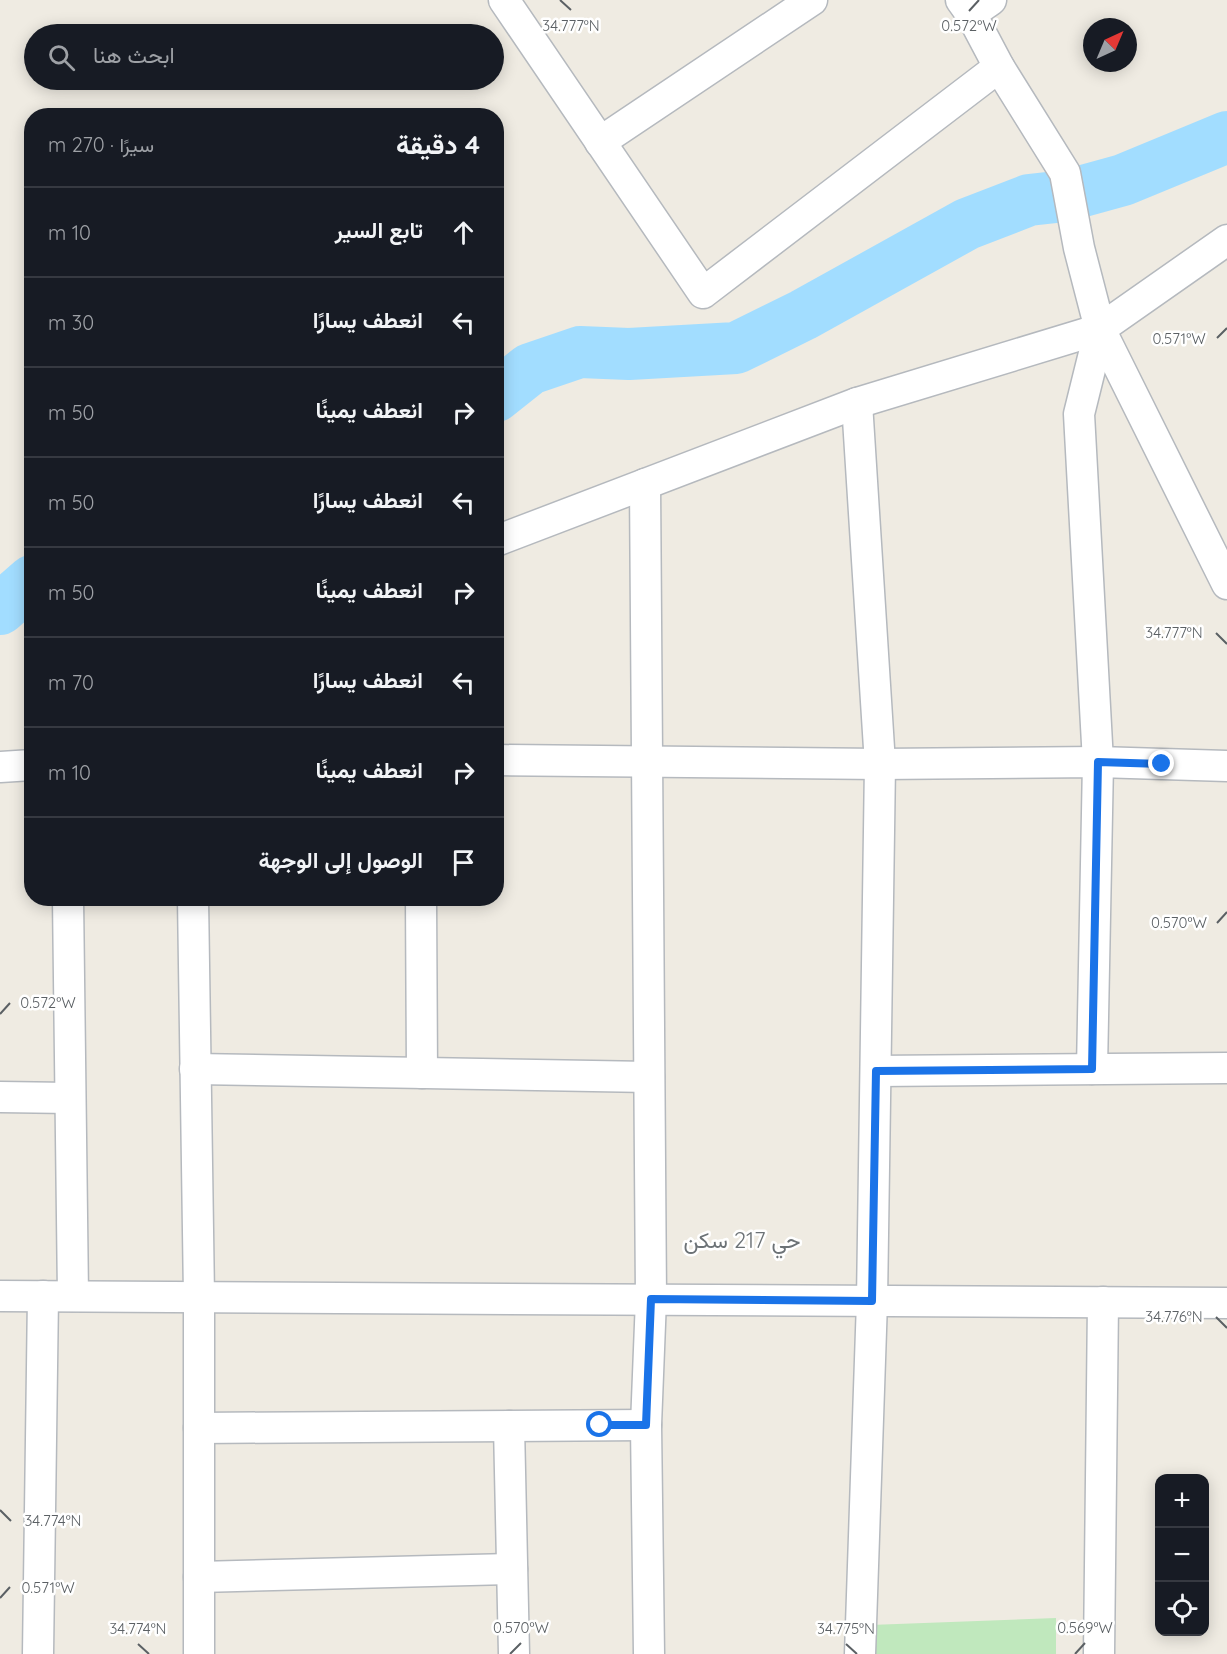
<!DOCTYPE html>
<html lang="ar">
<meta charset="utf-8">
<style>
:root{--surface:#171b24;--page:#242831;--text:#f1f3f6;--muted:#9ea1a6;--line:#363941}
body{margin:0;font-family:Quicksand,Vazirmatn,sans-serif;background:var(--page);color:var(--text);direction:rtl}
.controls{position:absolute;right:18px;bottom:18px;display:grid;overflow:hidden;border-radius:12px;box-shadow:0 3px 15px #0003}
.controls button{width:54px;height:54px;display:grid;place-items:center;padding:0;border:0;border-bottom:2px solid var(--line);background:var(--surface);color:var(--text);font:30px sans-serif}
.compass{position:absolute;left:1083px;top:18px;width:54px;height:54px;border-radius:50%;background:var(--surface);box-shadow:0 3px 15px #0003;rotate:44deg}
.stop{position:absolute;width:18px;height:18px;margin:-14px;border:4px solid #1a73e8;border-radius:50%;background:#fff}
.stop.end{background:#1a73e8;border-color:#fff;box-shadow:0 2px 6px #0008}
.list{margin:0;padding:0;list-style:none}
h2{display:flex;justify-content:space-between;align-items:center;height:78px;margin:0;padding:0 24px;font-size:26px}
h2 small{font-size:20px;font-weight:400;color:var(--muted)}
.list li{display:grid;grid-template-columns:39px 1fr auto;gap:18px;align-items:center;box-sizing:border-box;height:90px;padding:0 24px;border-top:2px solid var(--line)}
.list b{display:block;font-size:22px;white-space:nowrap}
.list em{font-size:20px;font-style:normal;color:var(--muted)}
.icon{flex:none;width:33px;height:33px;fill:none;stroke:currentColor;stroke-width:2;stroke-linecap:round;stroke-linejoin:round}
.map{position:relative;flex:none;width:1227px;height:1654px;overflow:hidden;direction:ltr}
.search{position:absolute;background:var(--surface);box-shadow:0 3px 15px #0003;left:24px;top:24px;width:480px;height:66px;display:flex;align-items:center;gap:15px;box-sizing:border-box;padding:0 21px;border-radius:33px;color:var(--muted);font-size:22px}
.panel{position:absolute;background:var(--surface);box-shadow:0 3px 15px #0003;left:24px;top:108px;width:480px;height:798px;border-radius:24px;direction:rtl}
.map>svg:first-child{display:block}
.grass{fill:#c0e8bd}
.lines{fill:none;stroke-linecap:round;stroke-linejoin:round}
.river{stroke:#a2ddff;stroke-width:52}
.minor-casing{stroke:#b5b9be;stroke-width:33}
.minor{stroke:#fff;stroke-width:30}
.route{stroke:#1a73e8;stroke-width:8}
.ticks{fill:none;stroke:#5b6064;stroke-width:2}
.labels{text-anchor:middle;stroke-width:5;stroke-linejoin:round;paint-order:stroke}
.neighbourhood-label{font-size:22px;fill:#6c7276;stroke:#fff}
.ticks-label{font-size:15px;text-anchor:middle;fill:#5b6064;stroke:#fff;stroke-width:5;stroke-linejoin:round;paint-order:stroke}
</style>
<div class="map">
<svg width="1227" height="1654" viewBox="0 0 1227 1654">
<rect width="100%" height="100%" fill="#efebe2"/>
<path class="grass" d="M1056,1618V1654H871L870,1625Z"/>
<g class="lines">
<g class="river">
<path d="M496,396L530,369L580,352L629,354L736,348L803,315L967,224L1029,200L1065,196L1123,180L1227,137"/>
<path d="M0,609L32,581"/>
</g>
<g class="minor-casing">
<g id="minor">
<path d="M504,0L703,293L999,67"/>
<path d="M961,0L971,14L999,67L1065,173L1079,248L1100,329L1227,584"/>
<path d="M971,14L991,0"/>
<path d="M600,142L812,0"/>
<path d="M857,403L880,764L872,1301L860,1654"/>
<path d="M645,484L651,1299L646,1425L649,1654"/>
<path d="M496,541L857,403L1100,329L1227,240"/>
<path d="M496,760L880,764L1098,762L1227,766"/>
<path d="M0,767L32,765"/>
<path d="M68,898L73,1296"/>
<path d="M193,898L199,1297V1654"/>
<path d="M421,898L422,1073"/>
<path d="M195,1069L649,1077"/>
<path d="M1092,1069L1098,762L1079,414L1100,329"/>
<path d="M876,1071L1227,1068"/>
<path d="M0,1097L70,1098"/>
<path d="M0,1296L1227,1303"/>
<path d="M509,1426L514,1654"/>
<path d="M199,1428L646,1425"/>
<path d="M199,1577L512,1569"/>
<path d="M38,1654L43,1296"/>
<path d="M1099,1654L1103,1302"/>
</g>
</g>
<use href="#minor" class="minor"/>
</g>
<g class="lines">
<path class="route" d="M600,1425H646L651,1299L872,1301L876,1071L1092,1069L1098,762L1162,764"/>
</g>
<path class="ticks" d="M560,0L571,10M969,11L979,0M1217,338L1227,328M1216,633L1227,644M1217,923L1227,912M0,1014L10,1003M1216,1317L1227,1328M0,1510L11,1521M0,1598L10,1587M138,1644L149,1654M846,1644L857,1654M510,1654L521,1643M1075,1654L1085,1643"/>
<g class="labels">
<g class="neighbourhood-label">
<text x="742" y="1248">حي 217 سكن</text>
</g>
</g>
<g class="ticks-label">
<text x="571" y="31">34.777°N</text>
<text x="969" y="31">0.572°W</text>
<text x="1179" y="344">0.571°W</text>
<text x="1174" y="638">34.777°N</text>
<text x="1179" y="928">0.570°W</text>
<text x="48" y="1008">0.572°W</text>
<text x="1174" y="1322">34.776°N</text>
<text x="53" y="1526">34.774°N</text>
<text x="48" y="1593">0.571°W</text>
<text x="521" y="1633">0.570°W</text>
<text x="1085" y="1633">0.569°W</text>
<text x="138" y="1634">34.774°N</text>
<text x="846" y="1634">34.775°N</text>
</g>
</svg>
<div class="controls">
<button>+</button>
<button>−</button>
<button><svg class="icon" aria-label="locate" viewBox="0 0 24 24"><circle cx="12" cy="12" r="6"/><path d="M12 2v4M12 18v4M2 12h4M18 12h4"/></svg></button>
</div>
<svg class="compass" viewBox="-18 -18 36 36"><path d="M0-13l5 13h-10z" fill="#e53935"/><path d="M0 13l5-13h-10z" fill="#9ea1a6"/></svg>
<div class="stop" style="left:600px;top:1425px"></div>
<div class="stop end" style="left:1162px;top:764px"></div>
<div class="search"><svg class="icon" aria-label="search" viewBox="0 0 24 24"><circle cx="10" cy="10" r="6"/><path d="M15 15l6 6"/></svg>ابحث هنا</div>
<section class="panel">
<h2>4 دقيقة<small>سيرًا · 270 m</small></h2>
<ul class="list">
<li><svg class="icon" aria-label="ahead" viewBox="0 0 24 24"><path d="M12 20V5M6 11l6-6 6 6"/></svg><div><b>تابع السير</b></div><em>10 m</em></li>
<li><svg class="icon" aria-label="left" viewBox="0 0 24 24"><path d="M17 20v-9H6M10 6l-5 5 5 5"/></svg><div><b>انعطف يسارًا</b></div><em>30 m</em></li>
<li><svg class="icon" aria-label="right" viewBox="0 0 24 24"><path d="M7 20v-9h11M14 6l5 5-5 5"/></svg><div><b>انعطف يمينًا</b></div><em>50 m</em></li>
<li><svg class="icon" aria-label="left" viewBox="0 0 24 24"><path d="M17 20v-9H6M10 6l-5 5 5 5"/></svg><div><b>انعطف يسارًا</b></div><em>50 m</em></li>
<li><svg class="icon" aria-label="right" viewBox="0 0 24 24"><path d="M7 20v-9h11M14 6l5 5-5 5"/></svg><div><b>انعطف يمينًا</b></div><em>50 m</em></li>
<li><svg class="icon" aria-label="left" viewBox="0 0 24 24"><path d="M17 20v-9H6M10 6l-5 5 5 5"/></svg><div><b>انعطف يسارًا</b></div><em>70 m</em></li>
<li><svg class="icon" aria-label="right" viewBox="0 0 24 24"><path d="M7 20v-9h11M14 6l5 5-5 5"/></svg><div><b>انعطف يمينًا</b></div><em>10 m</em></li>
<li><svg class="icon" aria-label="arrive" viewBox="0 0 24 24"><path d="M6 21V4h12l-3 4 3 4H6"/></svg><div><b>الوصول إلى الوجهة</b></div></li>
</ul>
</section>
</div>
